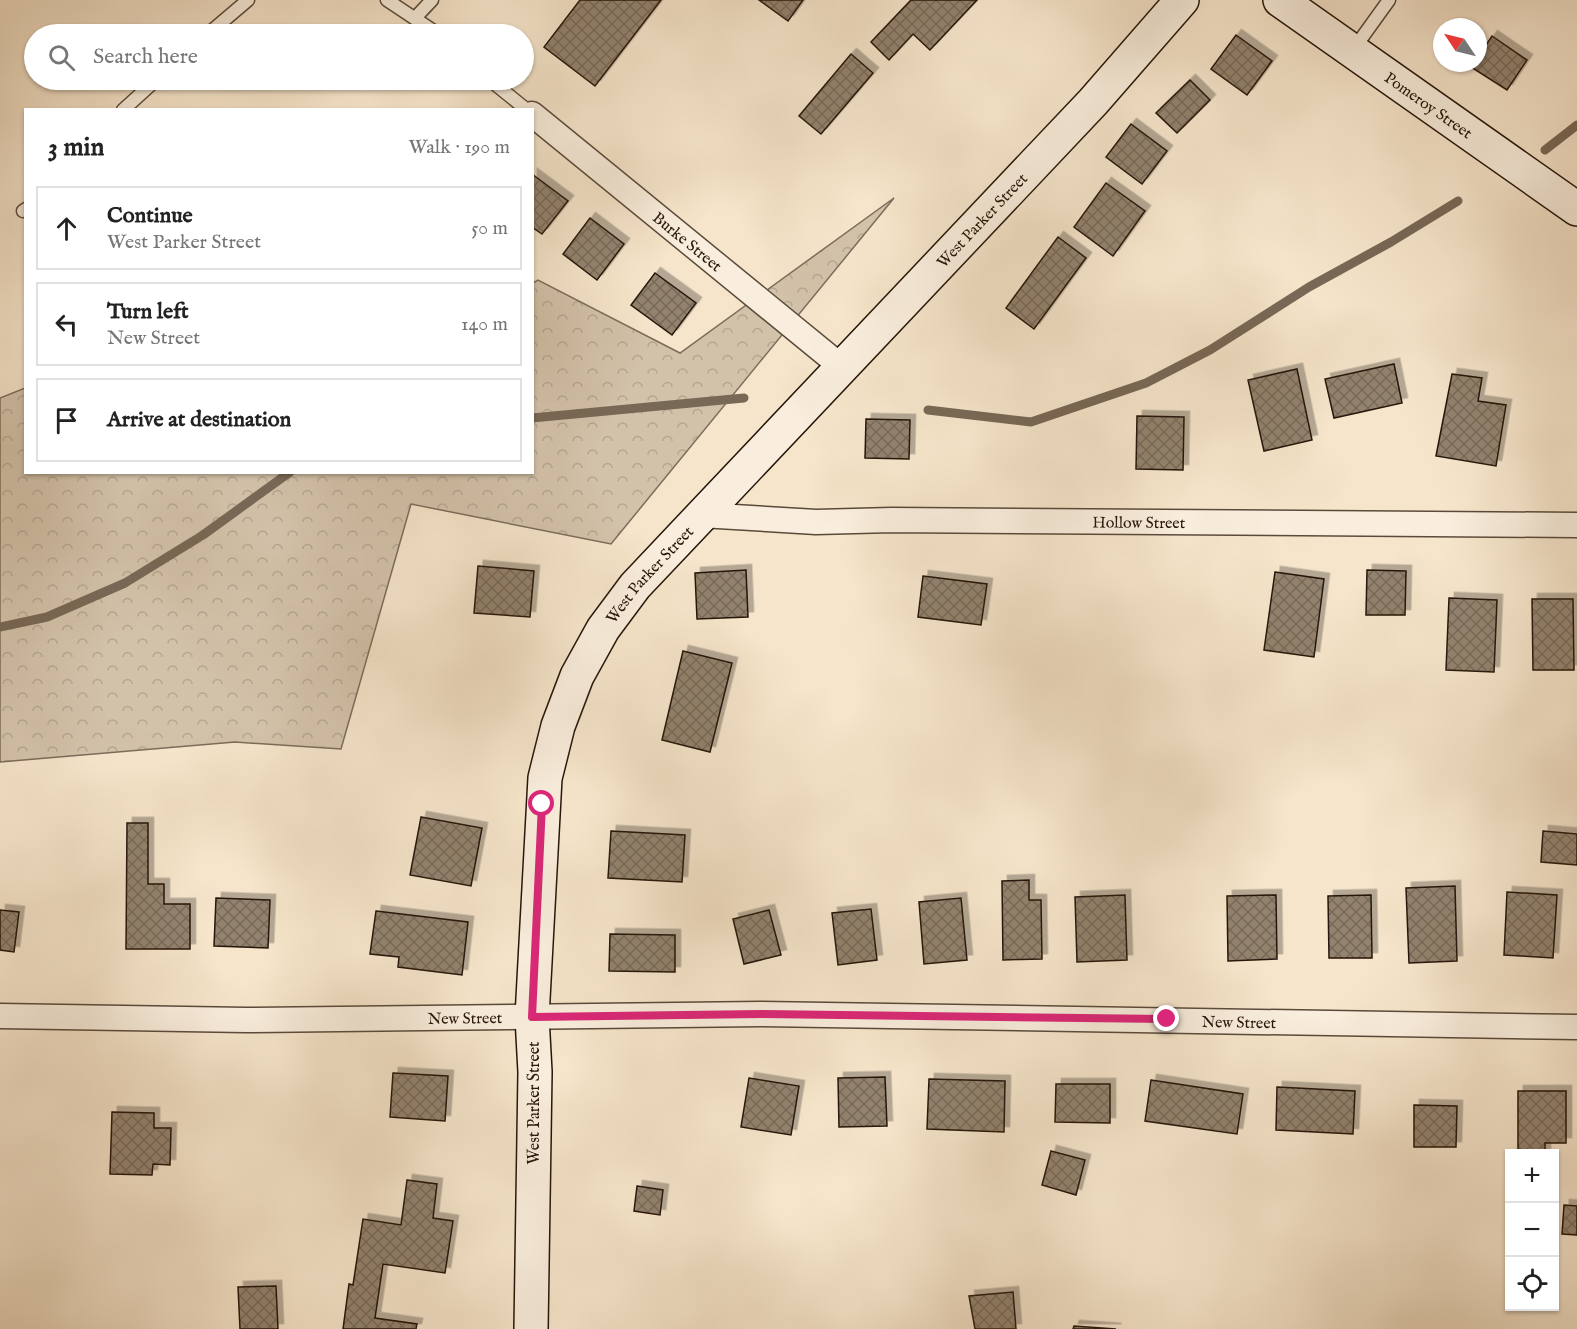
<!DOCTYPE html>
<meta charset="utf-8">
<style>
:root{--surface:#fff;--page:#f6f6f6;--text:#222;--muted:#767676;--line:#e0e0e0}
body{margin:0;font-family:"IM FELL English",serif;background:var(--page);color:var(--text)}
.controls{position:absolute;right:18px;bottom:18px;display:grid;overflow:hidden;border-radius:0px;box-shadow:0 2px 4px #0004}
.controls button{width:54px;height:54px;display:grid;place-items:center;padding:0;border:0;border-bottom:2px solid var(--line);background:var(--surface);color:var(--text);font:30px sans-serif}
.compass{position:absolute;left:1433px;top:18px;width:54px;height:54px;border-radius:50%;background:var(--surface);box-shadow:0 2px 4px #0004;rotate:305deg}
.stop{position:absolute;width:18px;height:18px;margin:-14px;border:4px solid #db2777;border-radius:50%;background:#fff}
.stop.end{background:#db2777;border-color:#fff;box-shadow:0 2px 6px #0008}
.list{margin:0;padding:0;list-style:none}
h2{display:flex;justify-content:space-between;align-items:center;height:78px;margin:0;padding:0 24px;font-size:26px}
h2 small{font-size:20px;font-weight:400;color:var(--muted)}
.list li{display:grid;grid-template-columns:39px 1fr auto;gap:18px;align-items:center;box-sizing:border-box;height:84px;margin:0 12px 12px;padding:0 12px;border:2px solid var(--line);border-radius:0px}
.list b{display:block;font-size:22px;white-space:nowrap}
.list p{margin:0;font-size:20px;white-space:nowrap;color:var(--muted)}
.list em{font-size:20px;font-style:normal;color:var(--muted)}
.icon{flex:none;width:33px;height:33px;fill:none;stroke:currentColor;stroke-width:2;stroke-linecap:round;stroke-linejoin:round}
.map{position:relative;flex:none;width:1577px;height:1329px;overflow:hidden}
.search{position:absolute;background:var(--surface);box-shadow:0 2px 4px #0004;left:24px;top:24px;width:510px;height:66px;display:flex;align-items:center;gap:15px;box-sizing:border-box;padding:0 21px;border-radius:33px;color:var(--muted);font-size:22px}
.panel{position:absolute;background:var(--surface);box-shadow:0 2px 4px #0004;left:24px;top:108px;width:510px;height:366px;border-radius:0px}
.map>svg:first-child{display:block}
.forest{fill:url(#forest-crowns);stroke:#7c6c5a;stroke-width:1.5}
.lines{fill:none;stroke-linecap:round;stroke-linejoin:round}
.stream{stroke:#786856;stroke-width:9}
.building{fill:url(#building-cross-hatch);stroke:#261609;stroke-width:1.5;filter:url(#shadow)}
.lane-casing{stroke:#5a4a3a;stroke-width:15}
.street-casing{stroke:#5a4a3a;stroke-width:27}
.secondary-casing{stroke:#261609;stroke-width:36}
.lane{stroke:#f9eedd;stroke-width:12}
.street{stroke:#f9eedd;stroke-width:24}
.secondary{stroke:#f9eedd;stroke-width:33}
.route{stroke:#db2777;stroke-width:8}
.labels{text-anchor:middle;stroke-width:4.5;stroke-linejoin:round;paint-order:stroke}
.street-label{font-size:16px;fill:#261609;stroke:#f9eedd}
</style>
<div class="map">
<svg width="1577" height="1329" viewBox="0 0 1577 1329">
<defs>
<pattern id="forest-crowns" width="20" height="18" patternUnits="userSpaceOnUse" patternTransform="scale(1.5)"><rect width="20" height="18" fill="#d3c2aa"/><path d="M2 6a3 3 0 1 1 6 0M12 15a3 3 0 1 1 6 0" fill="none" stroke="#b5a691"/></pattern>
<pattern id="building-cross-hatch" width="8" height="8" patternUnits="userSpaceOnUse" patternTransform="scale(1.5)"><rect width="8" height="8" fill="#92826e"/><path d="M0 0l8 8M0 8l8-8" fill="none" stroke="#776959"/></pattern>
<filter id="shadow"><feDropShadow dx="5.5" dy="-5.5" stdDeviation="0" flood-color="#0004"/></filter>
</defs>
<rect width="100%" height="100%" fill="#f6e5cb"/>
<filter id="stains"><feTurbulence type="fractalNoise" baseFrequency=".00333" numOctaves="4"/><feColorMatrix values="0 0 0 0 .2 0 0 0 0 .09 0 0 0 0 .02 0 0 0 .5 -.17"/></filter>
<radialGradient id="worn" r=".72"><stop offset=".6" stop-color="#630" stop-opacity="0"/><stop offset="1" stop-color="#630" stop-opacity=".3"/></radialGradient>
<path class="forest" d="M894,198L611,544L411,504L341,749L235,742L0,762V398L25,388L26,472H532L533,283L538,280L680,353Z"/>
<g class="lines">
<g class="stream">
<path d="M1545,150L1577,125"/>
<path d="M928,410L1031,422L1146,383L1210,350L1309,287L1391,242L1458,201"/>
<path d="M532,418L744,398"/>
<path d="M0,627L47,617L125,583L203,535L290,472"/>
</g>
</g>
<g class="building">
<path d="M580,0H661L595,86L544,47Z"/>
<path d="M759,0H803L788,21Z"/>
<path d="M911,0H977L930,50L913,34L889,60L871,42Z"/>
<path d="M1236,35L1272,61L1247,95L1211,69Z"/>
<path d="M1492,36L1527,60L1507,90L1471,67L1478,63V57Z"/>
<path d="M851,54L873,73L821,134L799,116Z"/>
<path d="M1190,80L1210,100L1177,133L1156,113Z"/>
<path d="M1131,124L1167,151L1142,184L1106,157Z"/>
<path d="M532,174L568,201L542,234L532,227Z"/>
<path d="M1106,183L1145,211L1113,256L1074,227Z"/>
<path d="M590,218L624,244L597,280L563,254Z"/>
<path d="M1058,237L1086,258L1034,329L1006,308Z"/>
<path d="M655,273L696,303L672,335L631,305Z"/>
<path d="M1394,364L1402,403L1334,418L1325,379Z"/>
<path d="M1297,369L1312,440L1264,451L1248,380Z"/>
<path d="M1452,374L1482,378L1478,401L1506,405L1496,466L1436,456Z"/>
<path d="M1137,416L1184,417L1183,470L1136,469Z"/>
<path d="M866,419L910,420L909,459L865,458Z"/>
<path d="M478,566L534,571L530,617L474,613Z"/>
<path d="M746,570L748,617L697,619L695,573Z"/>
<path d="M1367,570L1406,571L1405,615H1366Z"/>
<path d="M1275,572L1324,579L1314,657L1264,650Z"/>
<path d="M923,576L987,584L981,625L918,617Z"/>
<path d="M1449,598L1497,600L1494,672L1446,670Z"/>
<path d="M1532,599H1573L1574,670H1533Z"/>
<path d="M683,651L732,663L710,752L662,740Z"/>
<path d="M421,817L482,828L471,886L410,875Z"/>
<path d="M127,823H148V884H164V904H190V949H126Z"/>
<path d="M611,831L685,835L682,882L608,878Z"/>
<path d="M1543,831L1577,834V865L1541,862Z"/>
<path d="M1029,880V900H1041L1042,959L1003,960L1002,881Z"/>
<path d="M1455,886L1457,961L1409,963L1406,888Z"/>
<path d="M1507,892L1557,895L1553,958L1504,955Z"/>
<path d="M1125,895L1127,960L1077,962L1075,897Z"/>
<path d="M1276,895L1277,959L1228,961L1227,896Z"/>
<path d="M1371,895L1372,958H1329L1328,896Z"/>
<path d="M216,898L270,900L268,948L214,946Z"/>
<path d="M961,898L967,960L924,964L919,902Z"/>
<path d="M871,909L877,960L838,965L832,913Z"/>
<path d="M0,910L19,912L14,952L0,950Z"/>
<path d="M769,910L781,955L744,964L733,919Z"/>
<path d="M376,911L468,922L462,975L398,967L399,957L370,954Z"/>
<path d="M610,934L675,935V972L609,971Z"/>
<path d="M393,1073L448,1076L445,1121L390,1117Z"/>
<path d="M885,1077L887,1126L839,1127L838,1078Z"/>
<path d="M749,1078L799,1086L791,1135L741,1127Z"/>
<path d="M929,1079L1005,1081L1004,1132L927,1129Z"/>
<path d="M1151,1080L1243,1094L1237,1134L1145,1121Z"/>
<path d="M1056,1084H1110V1123L1055,1122Z"/>
<path d="M1277,1087L1355,1091L1353,1134L1276,1130Z"/>
<path d="M1518,1091H1566V1143H1545V1154H1518Z"/>
<path d="M1414,1105L1457,1106L1456,1147H1414Z"/>
<path d="M112,1112L154,1113V1128H171L170,1165L153,1164L152,1175L110,1174Z"/>
<path d="M1051,1151L1085,1160L1076,1195L1042,1185Z"/>
<path d="M407,1180L437,1184L433,1218L453,1221L445,1273L383,1264L375,1318L417,1324L416,1329H343L349,1284L353,1285L363,1219L401,1225Z"/>
<path d="M637,1186L663,1190L660,1215L634,1211Z"/>
<path d="M1564,1205L1577,1206V1235L1562,1234Z"/>
<path d="M276,1286L278,1329H240L238,1287Z"/>
<path d="M1013,1292L1016,1329H975L969,1296Z"/>
<path d="M1074,1326L1116,1329H1073Z"/>
</g>
<g class="lines">
<g class="lane-casing">
<g id="lane">
<path d="M387,0L438,34"/>
<path d="M415,18L432,0"/>
<path d="M208,34L248,0"/>
<path d="M1353,50L1389,0"/>
<path d="M490,80L527,110"/>
<path d="M123,110L156,80"/>
<path d="M23,211L26,209"/>
</g>
</g>
<g class="street-casing">
<g id="street">
<path id="s1" d="M532,114L843,368"/>
<path id="s2" d="M701,515L816,522L892,520L1577,525"/>
<path id="s3" d="M0,1016L246,1020L761,1014L1577,1027"/>
</g>
</g>
<g class="secondary-casing">
<g id="secondary">
<path id="s4" d="M1280,0L1577,209"/>
<path id="s5" d="M531,1329L535,1072L532,1017L545,778L558,726L577,676L603,629L635,586L1093,102L1182,0"/>
</g>
</g>
<use href="#lane" class="lane"/>
<use href="#street" class="street"/>
<use href="#secondary" class="secondary"/>
</g>
<g class="lines">
<path class="route" d="M542,804L532,1017L761,1014L1167,1019"/>
</g>
<g class="labels">
<g class="street-label">
<text dy="6" stroke="none"><textPath href="#s4" startOffset="182">Pomeroy Street</textPath></text>
<text dy="6" stroke="none"><textPath href="#s5" startOffset="1270">West Parker Street</textPath></text>
<text dy="6" stroke="none"><textPath href="#s1" startOffset="201">Burke Street</textPath></text>
<text dy="6" stroke="none"><textPath href="#s2" startOffset="438">Hollow Street</textPath></text>
<text dy="6" stroke="none"><textPath href="#s5" startOffset="784">West Parker Street</textPath></text>
<text dy="6" stroke="none"><textPath href="#s3" startOffset="465">New Street</textPath></text>
<text dy="6" stroke="none"><textPath href="#s3" startOffset="1239">New Street</textPath></text>
<text transform="translate(533 1103) rotate(-90)" y="6">West Parker Street</text>
</g>
</g>
<rect width="100%" height="100%" filter="url(#stains)"/>
<rect width="100%" height="100%" fill="url(#worn)"/>
</svg>
<div class="controls">
<button>+</button>
<button>−</button>
<button><svg class="icon" aria-label="locate" viewBox="0 0 24 24"><circle cx="12" cy="12" r="6"/><path d="M12 2v4M12 18v4M2 12h4M18 12h4"/></svg></button>
</div>
<svg class="compass" viewBox="-18 -18 36 36"><path d="M0-13l5 13h-10z" fill="#e53935"/><path d="M0 13l5-13h-10z" fill="#767676"/></svg>
<div class="stop" style="left:542px;top:804px"></div>
<div class="stop end" style="left:1167px;top:1019px"></div>
<div class="search"><svg class="icon" aria-label="search" viewBox="0 0 24 24"><circle cx="10" cy="10" r="6"/><path d="M15 15l6 6"/></svg>Search here</div>
<section class="panel">
<h2>3 min<small>Walk · 190 m</small></h2>
<ul class="list">
<li><svg class="icon" aria-label="ahead" viewBox="0 0 24 24"><path d="M12 20V5M6 11l6-6 6 6"/></svg><div><b>Continue</b><p>West Parker Street</p></div><em>50 m</em></li>
<li><svg class="icon" aria-label="left" viewBox="0 0 24 24"><path d="M17 20v-9H6M10 6l-5 5 5 5"/></svg><div><b>Turn left</b><p>New Street</p></div><em>140 m</em></li>
<li><svg class="icon" aria-label="arrive" viewBox="0 0 24 24"><path d="M6 21V4h12l-3 4 3 4H6"/></svg><div><b>Arrive at destination</b></div></li>
</ul>
</section>
</div>
